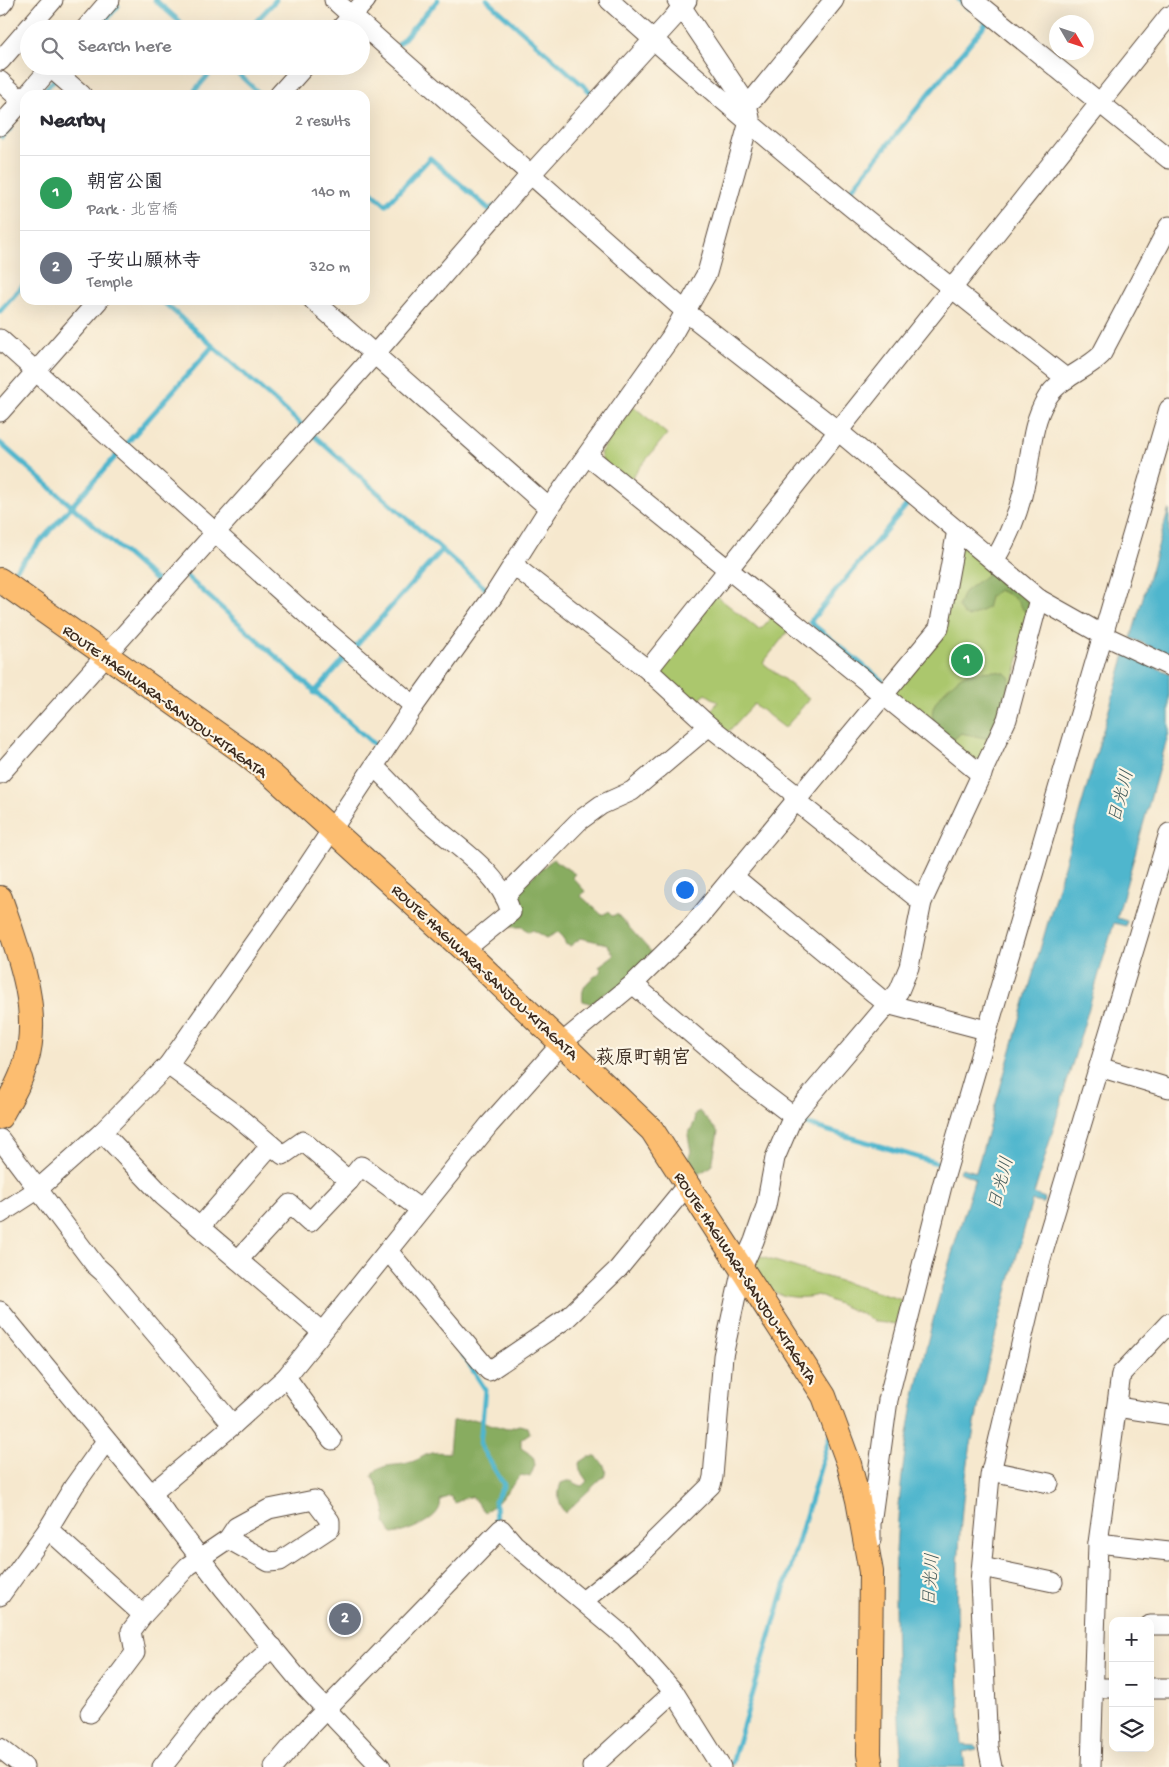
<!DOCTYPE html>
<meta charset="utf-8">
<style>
:root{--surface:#fff;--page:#f2f2f3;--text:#2b2b33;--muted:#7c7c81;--line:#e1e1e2;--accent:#b5179e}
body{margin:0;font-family:"Gochi Hand","Klee One",sans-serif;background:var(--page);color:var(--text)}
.controls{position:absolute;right:15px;bottom:15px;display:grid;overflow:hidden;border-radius:10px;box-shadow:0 5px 20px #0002}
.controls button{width:45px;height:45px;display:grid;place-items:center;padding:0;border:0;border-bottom:1px solid var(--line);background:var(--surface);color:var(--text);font:25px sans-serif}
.compass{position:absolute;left:1049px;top:15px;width:45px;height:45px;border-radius:50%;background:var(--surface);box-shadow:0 5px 20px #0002;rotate:129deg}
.you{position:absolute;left:684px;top:889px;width:18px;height:18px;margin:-12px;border:4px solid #fff;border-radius:50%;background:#1a73e8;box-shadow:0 0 0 8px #1a73e833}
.badge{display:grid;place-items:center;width:32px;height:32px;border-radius:50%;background:var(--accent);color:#fff;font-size:16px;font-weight:700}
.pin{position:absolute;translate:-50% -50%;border:2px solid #fff;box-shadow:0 1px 5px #0006}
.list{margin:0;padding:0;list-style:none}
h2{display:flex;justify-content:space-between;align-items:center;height:65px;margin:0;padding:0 20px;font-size:21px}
h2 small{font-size:16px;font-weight:400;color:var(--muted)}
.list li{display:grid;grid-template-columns:32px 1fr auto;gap:15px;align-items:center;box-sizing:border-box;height:75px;padding:0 20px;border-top:1px solid var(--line)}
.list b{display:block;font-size:19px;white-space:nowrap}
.list p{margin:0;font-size:16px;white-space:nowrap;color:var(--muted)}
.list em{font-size:16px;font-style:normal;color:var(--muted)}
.icon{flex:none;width:28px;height:28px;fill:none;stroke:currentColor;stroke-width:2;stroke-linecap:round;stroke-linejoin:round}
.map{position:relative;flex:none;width:1169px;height:1767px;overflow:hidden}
.search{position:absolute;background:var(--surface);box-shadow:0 5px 20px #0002;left:20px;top:20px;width:350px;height:55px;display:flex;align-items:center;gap:12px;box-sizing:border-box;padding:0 18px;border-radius:28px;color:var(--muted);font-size:19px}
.panel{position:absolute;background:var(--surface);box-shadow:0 5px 20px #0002;left:20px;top:90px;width:350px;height:215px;border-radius:15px}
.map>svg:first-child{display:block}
.green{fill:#abc76d;stroke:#737846}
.forest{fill:#88ac60;stroke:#626b3f}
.water{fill:#4fb6cd;stroke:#457076}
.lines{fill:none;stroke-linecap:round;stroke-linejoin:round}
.stream{stroke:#4fb6cd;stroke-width:5}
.minor-casing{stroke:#574638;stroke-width:21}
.major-casing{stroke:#574638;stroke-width:26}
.minor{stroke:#fff;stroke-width:19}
.major{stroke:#fcbd6f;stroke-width:24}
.labels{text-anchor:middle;stroke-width:4.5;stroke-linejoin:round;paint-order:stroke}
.street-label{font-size:16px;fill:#3b2a1e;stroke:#fcf5e5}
.water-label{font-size:18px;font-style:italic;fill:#425b5b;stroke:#fcf5e5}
.quarter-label{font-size:19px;font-weight:bold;fill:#3b2a1e;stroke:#fcf5e5}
</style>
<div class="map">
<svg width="1169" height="1767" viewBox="0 0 1169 1767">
<rect width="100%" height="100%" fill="#fcf5e5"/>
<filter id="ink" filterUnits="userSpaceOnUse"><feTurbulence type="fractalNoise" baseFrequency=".02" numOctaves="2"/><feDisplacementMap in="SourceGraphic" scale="10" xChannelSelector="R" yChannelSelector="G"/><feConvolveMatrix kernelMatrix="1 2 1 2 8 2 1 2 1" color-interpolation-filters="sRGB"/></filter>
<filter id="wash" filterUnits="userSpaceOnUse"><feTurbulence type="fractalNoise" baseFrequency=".0096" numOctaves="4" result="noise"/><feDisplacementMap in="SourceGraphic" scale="20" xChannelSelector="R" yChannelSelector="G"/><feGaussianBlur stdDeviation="1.12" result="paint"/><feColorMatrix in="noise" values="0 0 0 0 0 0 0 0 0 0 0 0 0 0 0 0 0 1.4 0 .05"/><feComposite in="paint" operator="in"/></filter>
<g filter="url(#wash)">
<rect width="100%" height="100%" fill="#f6e8ce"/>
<g class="green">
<path d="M633,406L667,434L628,482L602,460L600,453Z"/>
<path d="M959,537L1034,600L1004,718L980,759L973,762L887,693L942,627Z"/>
<path d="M714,594L758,629H761L774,614L791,627L763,663L809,699L785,728L754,704L728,732L708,714L718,702L706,694L695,703L658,671Z"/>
<path d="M755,1255L902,1300L896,1324L875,1322L864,1315L817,1295C803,1300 776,1297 764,1286C760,1281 756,1275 752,1270Z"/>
</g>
<g class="forest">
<path d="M989,573H994L1030,603L1026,613L1013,596L998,590L990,597L987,608L969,617L963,614L958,607L964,592Z"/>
<path d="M995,671L1005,673L1010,678L1002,717L990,739L961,733L954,739C915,718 936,697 960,677C968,671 986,672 995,671Z"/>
<path d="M553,859L575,874L572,877L585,891L581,896L602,915L608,912L612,916L617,914L653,954L613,993L603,994L592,1004L583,1001C580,985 590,980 602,971L599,966L614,955L607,944L581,938L570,946L565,944L564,938L558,932L547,938L533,930L529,932L522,927H509L507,920L511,895Z"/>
<path d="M699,1111L718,1132L712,1166L700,1173H694L685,1164L691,1152L688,1135L695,1121L694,1115Z"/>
<path d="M473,1419L507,1429L519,1425L528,1427L530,1433L521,1439V1448L533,1456L535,1465L530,1477L521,1475L498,1502L485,1512L472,1497H467L455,1503L450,1496L440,1500C445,1518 406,1533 392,1534L385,1523C388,1506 379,1490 372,1476C382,1462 394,1467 408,1463C427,1458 423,1450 449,1453L452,1421Z"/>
<path d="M588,1457H596C602,1462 607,1467 605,1475L565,1513C558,1504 557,1494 561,1483C572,1478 572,1483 582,1486L587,1481L580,1471L579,1463Z"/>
</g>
<g class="water">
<path d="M1169,509V655L1131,638Z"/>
<path d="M1125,654L1169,673V732L1117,918L1127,921L1126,926L1114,923L1034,1194L1045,1198L1043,1203L1032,1201C1003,1308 967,1422 960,1534C955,1604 957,1675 962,1745L976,1746L977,1749L963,1752L965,1767H902C896,1676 891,1586 900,1495C910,1386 943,1282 975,1178L959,1172L962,1168L976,1172Z"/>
</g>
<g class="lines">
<g class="stream">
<path d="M155,0L188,29"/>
<path d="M487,0L595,96"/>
<path d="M959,0L969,8"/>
<path d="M98,29L118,6"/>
<path d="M249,29L276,0"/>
<path d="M399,44L438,0"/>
<path d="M230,66L261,95"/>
<path d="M40,95L54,80"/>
<path d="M191,95L216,66"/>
<path d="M2,137L10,129"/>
<path d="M365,186L386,205L430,158L490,210L493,207"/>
<path d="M846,196L987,22L982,18"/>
<path d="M161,300L303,426"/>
<path d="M0,311L25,283"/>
<path d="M312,434L486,589"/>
<path d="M0,443L160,584"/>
<path d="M127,443L212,347"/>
<path d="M186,576L377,747"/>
<path d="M9,577L117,455"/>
<path d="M355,647L442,550"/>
<path d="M882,681L810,622L910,501"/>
<path d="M314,693L347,656"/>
<path d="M797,1125L799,1122L937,1163"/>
<path d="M461,1352L485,1389L480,1445L504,1485L495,1501L496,1526"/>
<path d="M732,1763L830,1435"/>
</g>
</g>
</g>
<g filter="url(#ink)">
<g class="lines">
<g class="minor-casing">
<g id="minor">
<path d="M334,0L686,312L838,431L1039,599L1103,635L1169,666"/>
<path d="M609,0C756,133 911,257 1067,379"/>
<path d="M973,0L1169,159"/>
<path d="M0,6L5,0"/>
<path d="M85,29L110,0"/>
<path d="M340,29L366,0"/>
<path d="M0,61L53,0"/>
<path d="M51,68L82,95"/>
<path d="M0,81L22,101"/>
<path d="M27,95L52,66"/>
<path d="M279,95L305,66"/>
<path d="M747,104L755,97L834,0"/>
<path d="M0,126L25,98"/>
<path d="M313,300L549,508"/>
<path d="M0,339L305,613L414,706"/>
<path d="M0,412L99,300"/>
<path d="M588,456L982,775"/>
<path d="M994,561C1010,535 1020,509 1026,479C1031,453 1032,421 1047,398C1059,378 1085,371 1101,355L1169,226"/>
<path d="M513,565L648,670L709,726L791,791L796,801L922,902"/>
<path d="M648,670L1169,16"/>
<path d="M374,767C392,782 405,801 423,817C453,845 498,869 511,912L464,950"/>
<path d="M0,774L381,347L523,183L674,17L687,0"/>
<path d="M733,876L887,1004L986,1030"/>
<path d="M506,895L579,821L601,805L632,791L709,726"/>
<path d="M633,984L747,1081L793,1116"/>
<path d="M168,1065L236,1115L283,1155L303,1141L349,1181L361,1166L420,1209"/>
<path d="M1099,1067L1169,1088"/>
<path d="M102,1132L163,1196L322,1332"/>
<path d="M0,1139L95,1265L104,1273L233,1425L151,1494"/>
<path d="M0,1214L37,1190L102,1132L168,1065L295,885L414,706L494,595L549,508L671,337L707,273L750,118L747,104L677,0"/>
<path d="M200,1227L271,1145"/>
<path d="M388,1251L489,1371L567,1318L618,1269L687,1185"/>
<path d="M238,1260L290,1204L310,1222L349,1181"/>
<path d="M0,1311L151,1494L224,1589L305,1687L381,1767"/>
<path d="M286,1377L332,1440"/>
<path d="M1117,1407L1169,1415"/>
<path d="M233,1425L286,1377L489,1125L563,1042L633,984L692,926L939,628L957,530"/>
<path d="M991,1471L1049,1483"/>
<path d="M48,1529L143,1615L188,1566L228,1539L236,1527L269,1509L314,1500L330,1521V1528L280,1561L269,1562L228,1539"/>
<path d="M871,1540V1524L888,1400L942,1186L1169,409"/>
<path d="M1098,1543L1169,1551"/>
<path d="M982,1567L1053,1582"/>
<path d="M0,1596L48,1529L74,1486L106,1441"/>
<path d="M583,1601L642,1553L711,1485L713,1477L723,1356L742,1268L754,1241L766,1206L775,1158L793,1116L899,991L909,967L922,902L1007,719L1039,599"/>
<path d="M1150,1625H1169"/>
<path d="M1094,1688H1113"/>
<path d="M1150,1688H1169"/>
<path d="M90,1713L135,1653L131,1631L143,1615"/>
<path d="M0,1748L24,1767"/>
<path d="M162,1767L219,1695L273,1647"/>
<path d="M274,1767L304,1732L501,1529L514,1544L625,1637L674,1692L721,1767"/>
<path d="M592,1767L674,1692"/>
<path d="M992,1767L988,1747L980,1582L990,1476L1041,1259L1169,833"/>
<path d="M1091,1767L1098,1543L1121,1374L1169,1323"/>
</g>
</g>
<g class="major-casing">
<g id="major">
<path d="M0,580L243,752L274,777L464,950L652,1130L824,1396L849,1464L858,1500L871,1572L869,1754L871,1767"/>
<path d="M0,898C17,948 42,1009 26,1062C21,1081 10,1099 0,1117"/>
</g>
</g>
<use href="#minor" class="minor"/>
<use href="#major" class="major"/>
</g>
</g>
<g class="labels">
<g class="street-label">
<text transform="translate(166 700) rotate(36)" y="6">ROUTE HAGIWARA-SANJOU-KITAGATA</text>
<text transform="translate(486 971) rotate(43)" y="6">ROUTE HAGIWARA-SANJOU-KITAGATA</text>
<text transform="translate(747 1277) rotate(57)" y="6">ROUTE HAGIWARA-SANJOU-KITAGATA</text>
</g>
<g class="water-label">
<text transform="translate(1120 796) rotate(-75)" y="6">日光川</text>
<text transform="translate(1000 1183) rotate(-75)" y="6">日光川</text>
<text transform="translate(930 1580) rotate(-86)" y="6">日光川</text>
</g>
<g class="quarter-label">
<text x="643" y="1063">萩原町朝宮</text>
</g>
</g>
</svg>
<div class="controls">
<button>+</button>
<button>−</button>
<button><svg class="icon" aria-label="layers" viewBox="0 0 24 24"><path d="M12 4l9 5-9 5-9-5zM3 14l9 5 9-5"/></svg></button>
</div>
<svg class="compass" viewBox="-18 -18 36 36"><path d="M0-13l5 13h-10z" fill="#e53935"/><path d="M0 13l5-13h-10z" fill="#7c7c81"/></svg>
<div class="you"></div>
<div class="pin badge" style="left:967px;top:660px;background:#2e9e5b">1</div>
<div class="pin badge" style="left:345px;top:1619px;background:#6b7280">2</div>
<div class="search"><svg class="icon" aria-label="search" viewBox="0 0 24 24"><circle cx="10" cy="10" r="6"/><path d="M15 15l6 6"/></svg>Search here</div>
<section class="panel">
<h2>Nearby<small>2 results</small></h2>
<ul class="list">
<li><span class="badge" style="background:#2e9e5b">1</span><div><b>朝宮公園</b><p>Park · 北宮橋</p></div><em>140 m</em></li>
<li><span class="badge" style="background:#6b7280">2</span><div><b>子安山願林寺</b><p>Temple</p></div><em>320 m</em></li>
</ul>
</section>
</div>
